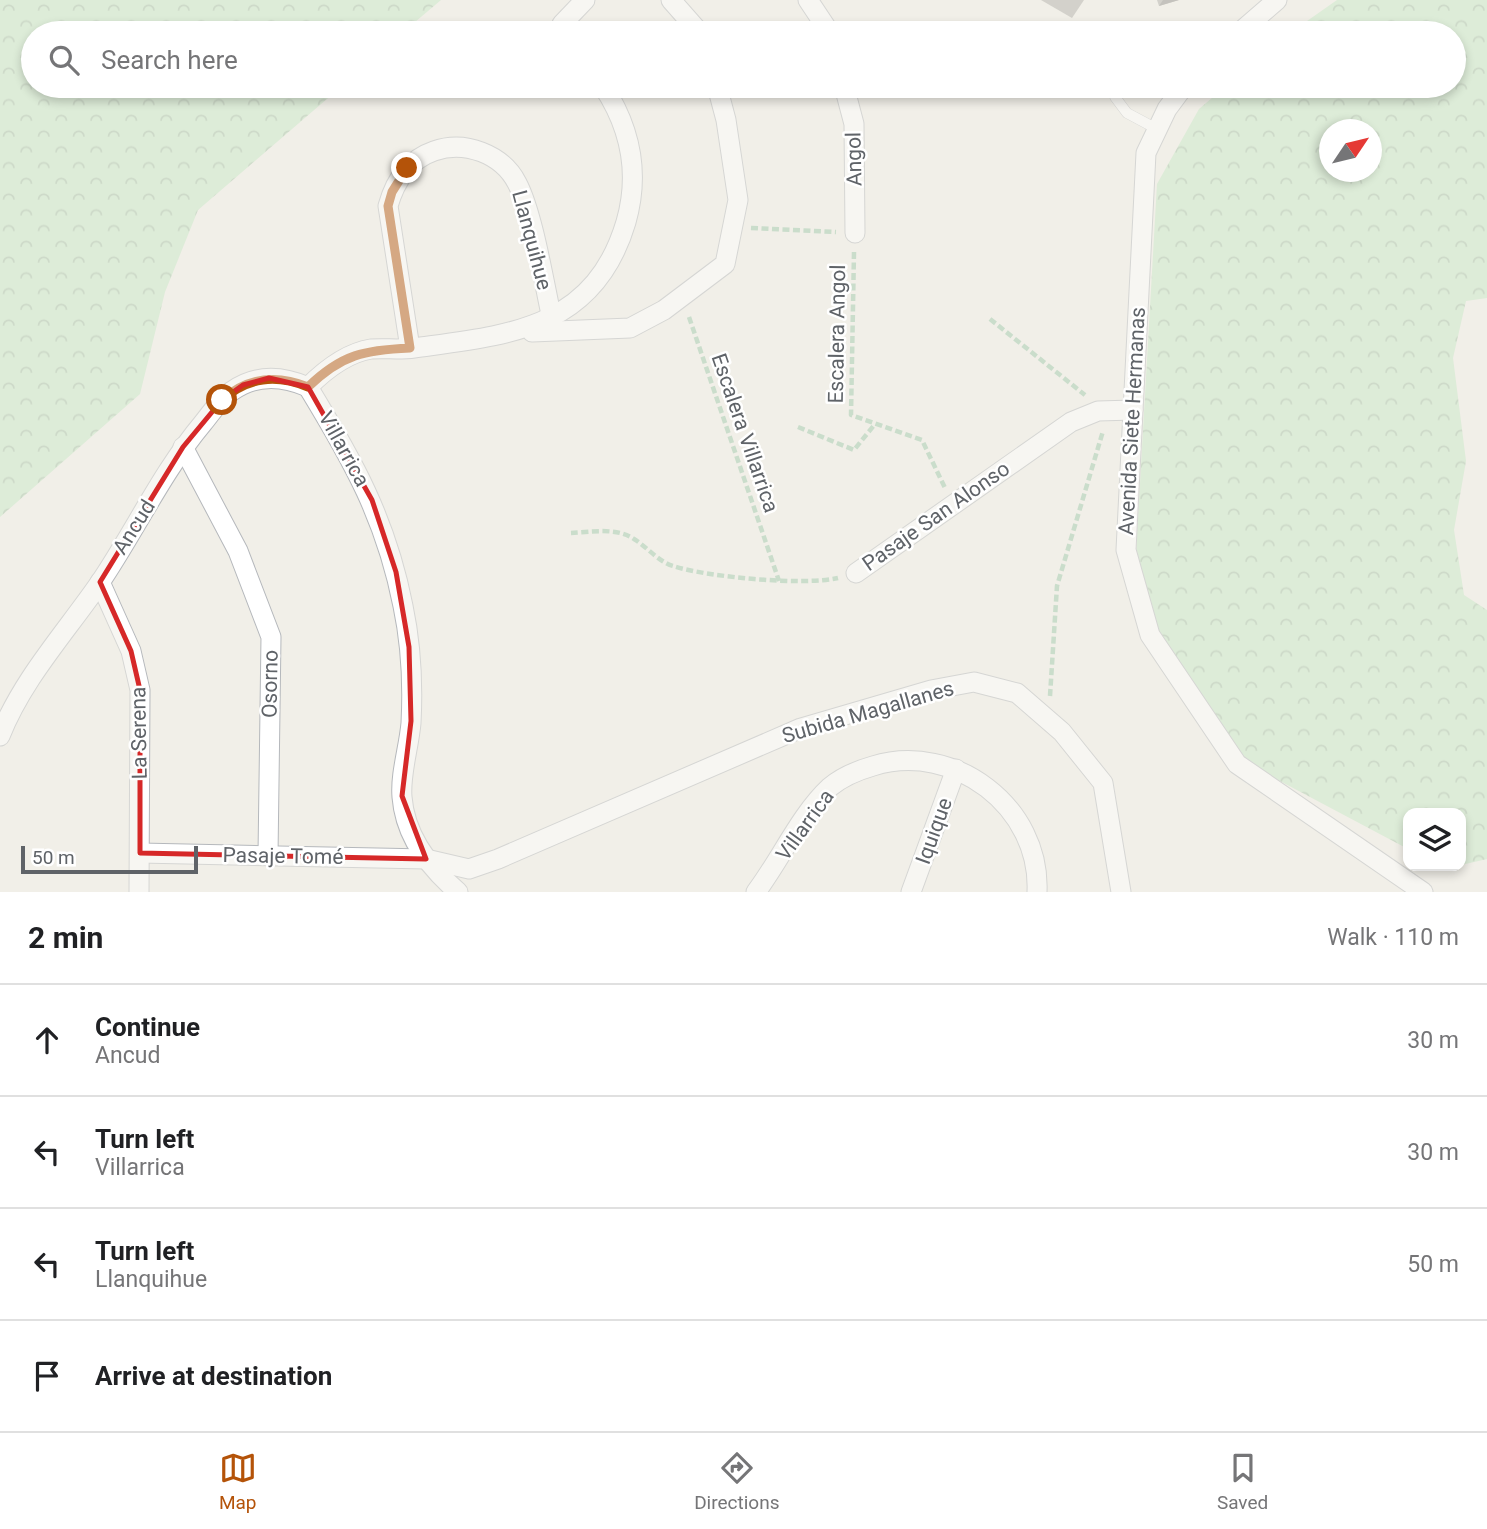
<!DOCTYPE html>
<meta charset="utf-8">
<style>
:root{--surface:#fff;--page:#f2f2f2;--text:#202124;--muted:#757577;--line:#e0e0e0;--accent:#b45309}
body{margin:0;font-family:Roboto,sans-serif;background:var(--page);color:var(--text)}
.controls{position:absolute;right:21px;bottom:21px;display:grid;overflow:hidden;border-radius:14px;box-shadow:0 4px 10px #0003}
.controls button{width:63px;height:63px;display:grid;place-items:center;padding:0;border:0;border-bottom:2px solid var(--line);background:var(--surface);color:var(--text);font:35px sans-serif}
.compass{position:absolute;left:1319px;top:119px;width:63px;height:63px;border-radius:50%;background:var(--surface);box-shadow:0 4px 10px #0003;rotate:55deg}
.scale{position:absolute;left:21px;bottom:18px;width:177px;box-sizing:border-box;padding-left:7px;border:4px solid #5f6368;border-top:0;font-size:19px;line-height:24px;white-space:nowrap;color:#5f6368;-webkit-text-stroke:5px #fff;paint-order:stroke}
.stop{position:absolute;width:21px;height:21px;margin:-16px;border:5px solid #b45309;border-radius:50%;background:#fff}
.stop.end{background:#b45309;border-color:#fff;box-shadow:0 2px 7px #0008}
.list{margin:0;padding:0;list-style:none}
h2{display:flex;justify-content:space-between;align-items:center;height:91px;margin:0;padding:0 28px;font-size:30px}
h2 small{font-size:23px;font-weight:400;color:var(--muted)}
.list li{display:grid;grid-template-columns:46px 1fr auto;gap:21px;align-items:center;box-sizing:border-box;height:112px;padding:0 28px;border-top:2px solid var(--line)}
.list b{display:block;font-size:26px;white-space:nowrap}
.list p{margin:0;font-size:23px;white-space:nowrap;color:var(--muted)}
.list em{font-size:23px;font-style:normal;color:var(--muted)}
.icon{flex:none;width:38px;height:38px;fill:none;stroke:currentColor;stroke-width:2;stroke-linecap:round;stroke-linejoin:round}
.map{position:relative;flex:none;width:1487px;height:892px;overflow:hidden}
.search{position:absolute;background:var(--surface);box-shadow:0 4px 10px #0003;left:21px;right:21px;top:21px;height:77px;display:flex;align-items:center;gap:18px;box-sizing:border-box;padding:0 24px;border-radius:38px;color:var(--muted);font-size:26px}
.sheet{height:539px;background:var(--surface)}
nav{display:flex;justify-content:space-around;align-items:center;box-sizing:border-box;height:98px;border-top:2px solid var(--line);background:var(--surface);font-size:19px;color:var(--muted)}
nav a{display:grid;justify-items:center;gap:4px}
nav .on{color:var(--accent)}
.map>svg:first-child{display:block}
.forest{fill:url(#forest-crowns);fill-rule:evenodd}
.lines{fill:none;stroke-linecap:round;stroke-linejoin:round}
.lane-casing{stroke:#b5b8bc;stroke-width:11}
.street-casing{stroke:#b5b8bc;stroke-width:21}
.path{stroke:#9cc7a9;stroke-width:4.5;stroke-dasharray:7 3.5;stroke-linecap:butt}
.lane{stroke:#fff;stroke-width:10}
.street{stroke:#fff;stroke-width:19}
.wall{fill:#afaea9}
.shaded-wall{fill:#8f8d8a}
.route{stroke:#b45309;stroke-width:9}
.marked{fill:none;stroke:#d62828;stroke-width:5;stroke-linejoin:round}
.labels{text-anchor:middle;stroke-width:5;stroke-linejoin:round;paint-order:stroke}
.street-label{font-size:21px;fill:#5f6368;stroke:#fff}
</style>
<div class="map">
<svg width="1487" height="892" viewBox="0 0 1487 892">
<defs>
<pattern id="forest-crowns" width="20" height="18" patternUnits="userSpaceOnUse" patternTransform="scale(1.75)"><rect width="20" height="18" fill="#c5e8c5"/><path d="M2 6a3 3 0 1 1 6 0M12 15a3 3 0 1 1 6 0" fill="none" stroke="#a3c0a4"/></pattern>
</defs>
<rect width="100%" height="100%" fill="#f1efe8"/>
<g class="forest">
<path d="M0,0H441L402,33H33V86H342L198,210L165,292L140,394L0,517Z"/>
<path d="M1337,0H1487V298L1466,301L1453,358L1466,461L1454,530L1464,595L1487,610V859L1461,865V813H1408V849L1244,762L1157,630L1136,554L1157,184L1199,109L1226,86H1454V33H1290ZM1330,130H1372V172H1330Z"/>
</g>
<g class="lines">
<g class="lane-casing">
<path id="lane" d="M1115,97L1127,113L1157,129"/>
</g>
<g class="street-casing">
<g id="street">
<path d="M671,0L700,33"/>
<path d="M808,0L830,33"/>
<path d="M568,33L562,24L585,0"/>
<path d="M1239,33L1277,0"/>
<path d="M844,86L854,124L855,233"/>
<path d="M1184,86L1167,109L1146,153L1126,550L1150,635L1237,764L1423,892"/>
<path d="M532,332L630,328L664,310L725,264L738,200L726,120L717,86"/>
<path d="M410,348L388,206C395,181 408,160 434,151C465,140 502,154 517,183C533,213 544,283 552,319"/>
<path d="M308,387C353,461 386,519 403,606C411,644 413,685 411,723C409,747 400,774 402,797C405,836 430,868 458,892"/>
<path d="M308,387C325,370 346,353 371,349C385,348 400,350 414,348C508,335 594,330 626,222C640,173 630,127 603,86"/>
<path d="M183,447L238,551L271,637L268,855"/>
<path d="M856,573L1071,422L1098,411L1133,410"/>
<path d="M100,582L131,651L140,690L139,892"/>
<path d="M0,736C22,680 65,633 99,584C135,531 162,472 203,423C212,412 220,399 232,391C256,374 283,376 308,387"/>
<path d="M140,853L426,859L469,869L498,859L801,728L931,690L974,682L1017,693L1062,732L1103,783L1121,892"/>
<path d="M756,892C781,859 800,815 830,787C842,777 859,770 873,766C954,741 1041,807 1037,892"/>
<path d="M911,892L956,769"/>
</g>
</g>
<g class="path">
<path d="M751,228L836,232"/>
<path d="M854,252L851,415L922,440L945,488"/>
<path d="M689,317L779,581"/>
<path d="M990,319L1085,395"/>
<path d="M798,427L854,450L875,424"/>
<path d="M571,533C590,532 617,527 634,539C647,547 659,562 673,566C707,577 804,586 838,578"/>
<path d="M1050,696L1057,586L1103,431"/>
</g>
<use href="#lane" class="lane"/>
<use href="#street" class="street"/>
</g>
<g class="wall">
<path d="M1041,0H1084L1072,18Z"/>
<path d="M1157,0H1179L1159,6Z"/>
</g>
<path class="shaded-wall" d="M1163,0H1179L1159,6Z"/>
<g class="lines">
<path class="route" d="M222,400C248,377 276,374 308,387C342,354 365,350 410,348L388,206L392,192L407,168"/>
</g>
<path d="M0 0H1487V892H0ZM269,378L308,387L372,500L396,572L409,647L411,721L402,796L426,859L140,853V690L131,651L100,582L183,447L222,400L243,385Z" fill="#f1efe8" fill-opacity=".55" fill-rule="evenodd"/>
<path class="marked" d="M269,378L308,387L372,500L396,572L409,647L411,721L402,796L426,859L140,853V690L131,651L100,582L183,447L222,400L243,385Z"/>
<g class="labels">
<g class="street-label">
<text transform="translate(854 159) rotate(-91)" y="7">Angol</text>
<text transform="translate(532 240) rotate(75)" y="7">Llanquihue</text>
<text transform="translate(837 334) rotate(-89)" y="7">Escalera Angol</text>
<text transform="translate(1132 421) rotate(-87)" y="7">Avenida Siete Hermanas</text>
<text transform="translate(745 433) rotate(71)" y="7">Escalera Villarrica</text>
<text transform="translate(344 449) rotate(61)" y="7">Villarrica</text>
<text transform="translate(936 516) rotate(-35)" y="7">Pasaje San Alonso</text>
<text transform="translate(134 527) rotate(-58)" y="7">Ancud</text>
<text transform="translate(270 684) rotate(-89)" y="7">Osorno</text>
<text transform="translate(868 712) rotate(-16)" y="7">Subida Magallanes</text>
<text transform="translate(139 733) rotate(-91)" y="7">La Serena</text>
<text transform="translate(805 825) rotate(-54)" y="7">Villarrica</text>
<text transform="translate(934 831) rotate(-70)" y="7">Iquique</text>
<text transform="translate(283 856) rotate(1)" y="7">Pasaje Tomé</text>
</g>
</g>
</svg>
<div class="controls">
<button><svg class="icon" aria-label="layers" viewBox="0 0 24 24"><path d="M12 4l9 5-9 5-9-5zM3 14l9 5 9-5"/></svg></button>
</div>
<svg class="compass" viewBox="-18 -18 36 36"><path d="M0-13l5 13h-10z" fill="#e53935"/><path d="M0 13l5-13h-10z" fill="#757577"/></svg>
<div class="scale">50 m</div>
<div class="stop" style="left:222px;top:400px"></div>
<div class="stop end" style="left:407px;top:168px"></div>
<div class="search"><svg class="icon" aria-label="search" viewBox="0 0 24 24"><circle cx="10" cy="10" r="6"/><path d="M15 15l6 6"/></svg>Search here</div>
</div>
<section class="sheet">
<h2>2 min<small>Walk · 110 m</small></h2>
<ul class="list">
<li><svg class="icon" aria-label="ahead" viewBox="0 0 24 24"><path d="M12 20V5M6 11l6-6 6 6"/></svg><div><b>Continue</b><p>Ancud</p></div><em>30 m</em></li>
<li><svg class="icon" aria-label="left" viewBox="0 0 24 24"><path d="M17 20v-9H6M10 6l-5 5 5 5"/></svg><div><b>Turn left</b><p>Villarrica</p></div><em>30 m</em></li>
<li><svg class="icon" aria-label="left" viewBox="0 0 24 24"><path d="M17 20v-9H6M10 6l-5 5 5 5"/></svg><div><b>Turn left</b><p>Llanquihue</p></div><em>50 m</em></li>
<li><svg class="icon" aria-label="arrive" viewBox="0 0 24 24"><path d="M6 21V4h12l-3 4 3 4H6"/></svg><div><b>Arrive at destination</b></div></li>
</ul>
</section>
<nav>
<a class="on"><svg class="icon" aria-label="map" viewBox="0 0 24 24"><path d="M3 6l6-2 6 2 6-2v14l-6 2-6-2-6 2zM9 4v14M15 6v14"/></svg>Map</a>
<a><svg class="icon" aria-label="directions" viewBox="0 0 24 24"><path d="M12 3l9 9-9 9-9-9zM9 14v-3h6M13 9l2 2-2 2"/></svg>Directions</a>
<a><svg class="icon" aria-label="saved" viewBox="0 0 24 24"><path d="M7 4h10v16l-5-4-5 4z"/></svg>Saved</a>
</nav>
